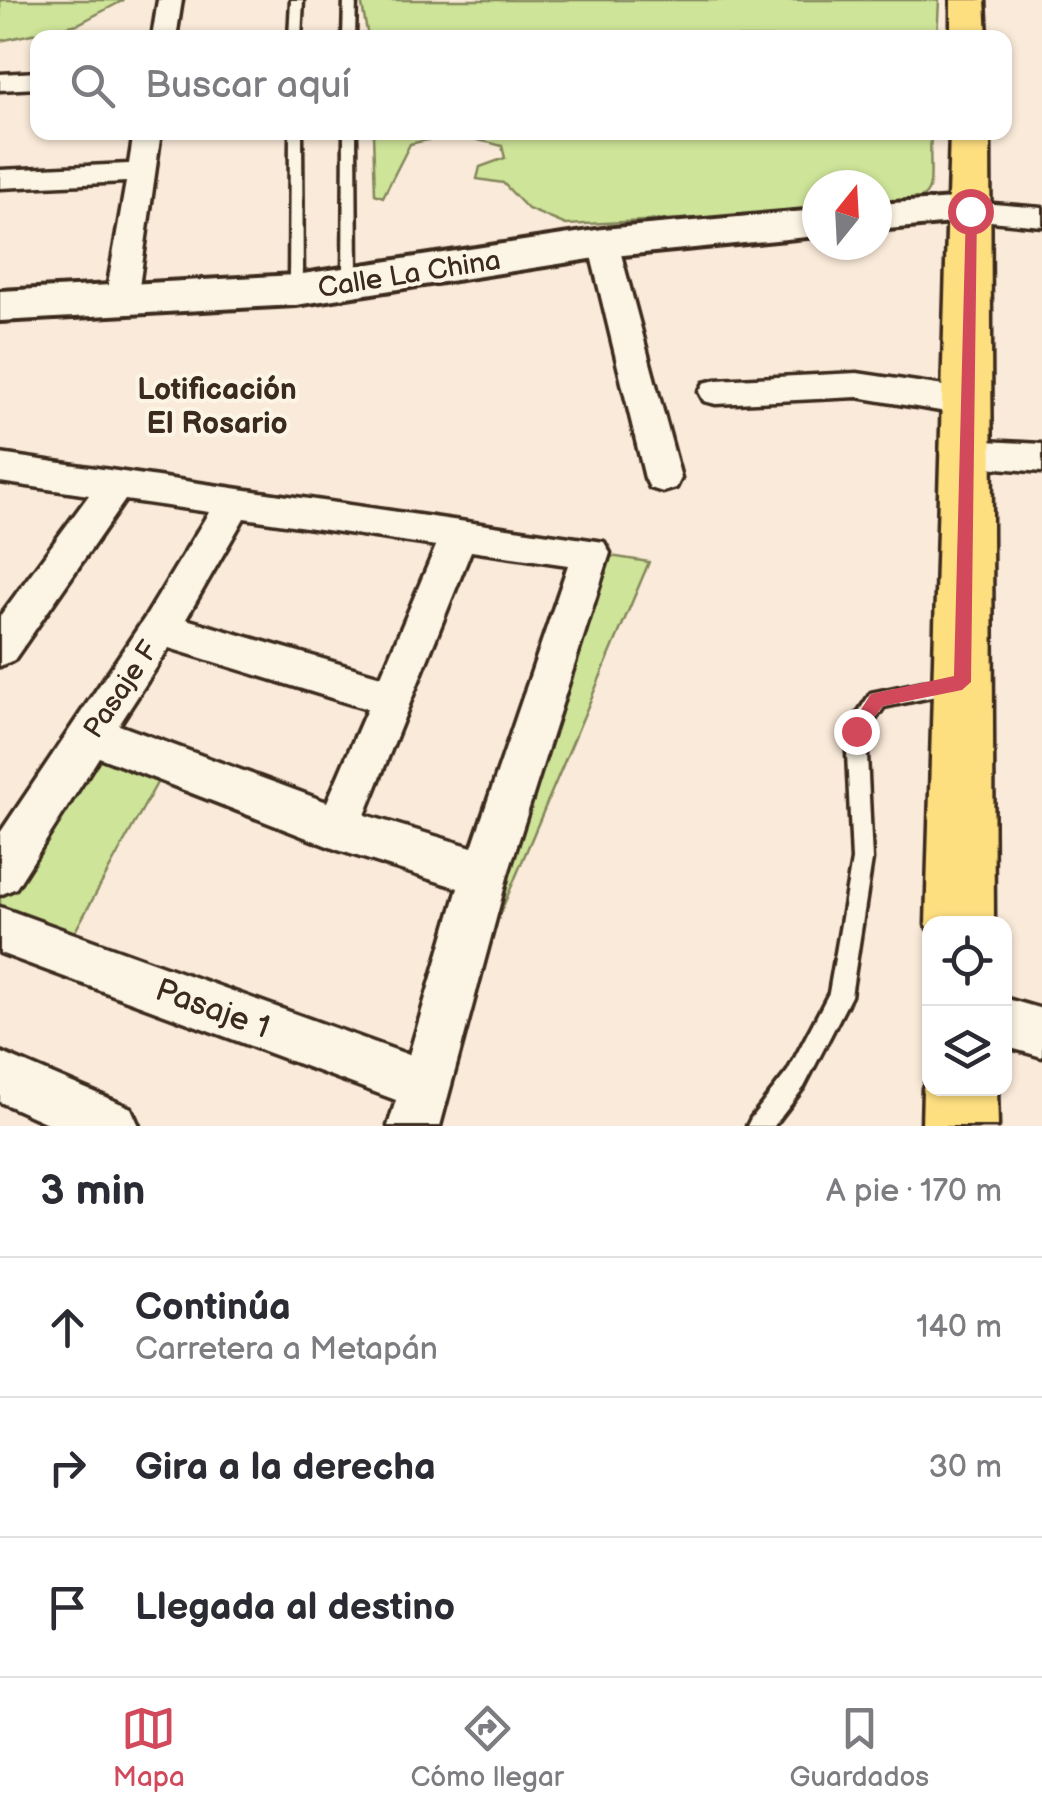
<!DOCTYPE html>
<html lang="es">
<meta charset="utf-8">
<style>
:root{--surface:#fff;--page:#f7f7f7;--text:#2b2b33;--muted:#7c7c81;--line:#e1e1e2;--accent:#d1495b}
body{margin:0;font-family:"Balsamiq Sans",sans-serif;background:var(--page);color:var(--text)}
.controls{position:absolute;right:30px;bottom:30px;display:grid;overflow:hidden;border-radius:20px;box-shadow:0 2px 8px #0004}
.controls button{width:90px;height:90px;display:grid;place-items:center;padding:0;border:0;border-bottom:2px solid var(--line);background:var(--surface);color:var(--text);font:50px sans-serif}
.compass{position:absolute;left:802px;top:170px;width:90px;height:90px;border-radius:50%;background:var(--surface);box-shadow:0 2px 8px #0004;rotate:18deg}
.stop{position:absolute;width:30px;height:30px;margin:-22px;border:8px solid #d1495b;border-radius:50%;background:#fff}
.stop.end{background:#d1495b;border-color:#fff;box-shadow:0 2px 10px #0008}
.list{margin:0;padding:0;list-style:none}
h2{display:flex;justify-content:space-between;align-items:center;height:130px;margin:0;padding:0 40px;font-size:42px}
h2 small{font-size:32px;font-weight:400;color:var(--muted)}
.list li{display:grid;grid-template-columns:65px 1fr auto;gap:30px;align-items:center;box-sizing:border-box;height:140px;padding:0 40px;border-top:2px solid var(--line)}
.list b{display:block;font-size:38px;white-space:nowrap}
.list p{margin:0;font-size:32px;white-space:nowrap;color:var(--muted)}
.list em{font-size:32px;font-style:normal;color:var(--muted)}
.icon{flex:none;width:55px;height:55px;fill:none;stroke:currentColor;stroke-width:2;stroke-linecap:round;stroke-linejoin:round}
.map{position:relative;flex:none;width:1042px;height:1126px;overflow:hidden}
.search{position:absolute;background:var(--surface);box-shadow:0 2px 8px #0004;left:30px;right:30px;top:30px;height:110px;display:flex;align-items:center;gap:25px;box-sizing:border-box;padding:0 35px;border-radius:20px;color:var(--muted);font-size:38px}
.sheet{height:550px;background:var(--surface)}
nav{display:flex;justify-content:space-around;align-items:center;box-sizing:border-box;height:140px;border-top:2px solid var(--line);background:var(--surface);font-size:28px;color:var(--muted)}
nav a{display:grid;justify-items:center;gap:5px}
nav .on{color:var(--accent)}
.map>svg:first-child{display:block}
.green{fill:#cee499;stroke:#84875c;stroke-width:2.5}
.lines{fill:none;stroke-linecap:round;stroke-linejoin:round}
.lane-casing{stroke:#3b2a1e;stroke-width:7}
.street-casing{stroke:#3b2a1e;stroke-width:7}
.secondary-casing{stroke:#3b2a1e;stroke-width:8}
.primary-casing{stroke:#3b2a1e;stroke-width:7}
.lane{fill:#fcf5e5;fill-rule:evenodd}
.street{fill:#fcf5e5;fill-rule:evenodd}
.secondary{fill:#fcf5e5;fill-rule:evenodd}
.primary{fill:#fedf80;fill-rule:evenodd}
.route{fill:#d1495b}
.labels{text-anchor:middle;stroke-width:8;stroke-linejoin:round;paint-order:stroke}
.street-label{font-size:28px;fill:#3b2a1e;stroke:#fcf5e5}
.neighbourhood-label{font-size:30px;font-weight:bold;fill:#3b2a1e;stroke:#fcf5e5}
.near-street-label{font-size:32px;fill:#3b2a1e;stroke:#fcf5e5}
</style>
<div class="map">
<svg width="1042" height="1126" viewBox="0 0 1042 1126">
<rect width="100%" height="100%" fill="#faead9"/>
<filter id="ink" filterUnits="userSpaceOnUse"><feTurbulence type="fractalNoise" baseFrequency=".01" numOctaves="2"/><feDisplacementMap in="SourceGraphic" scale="20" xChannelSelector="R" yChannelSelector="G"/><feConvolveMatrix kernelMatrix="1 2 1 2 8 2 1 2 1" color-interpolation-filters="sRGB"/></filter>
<g filter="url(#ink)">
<g class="green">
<path d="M0,0H124L78,24L0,41Z"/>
<path d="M361,0H939L937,38L368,37Z"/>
<path d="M373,133H931C927,192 946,201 877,207V185H817V212L566,225L528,209L503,183L477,179L480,167L505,158L502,146C468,136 444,135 410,144L383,197L375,194Z"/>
<path d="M591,553L649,562L427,1086Z"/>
<path d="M90,734L168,763L63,953L0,930V872Z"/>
</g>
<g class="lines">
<g class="lane-casing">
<g id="lane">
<path d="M291,0H303L301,38H289Z"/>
<path d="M344,0H356L355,38H343Z"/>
<path d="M290,132H302L303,290L296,295L289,290Z"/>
<path d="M344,132H356L357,283L350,288L343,283Z"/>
<path d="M957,675L964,678L966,684L964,690L884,707L866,733L872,860L851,996L804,1087L774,1126H747L751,1118L788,1071L829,993L852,860L846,731L871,693Z"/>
</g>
</g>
<g class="street-casing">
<g id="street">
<path d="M158,0H182L176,38H152Z"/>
<path d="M38,72V88L0,90V74Z"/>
<path d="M134,132H161L137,301L132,309H110L105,301L126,182L0,188V170L129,164Z"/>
<path d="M970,202L1042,208V226L960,218L956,211L960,204Z"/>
<path d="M603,233L618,243L681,478L676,488L663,492L650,488L645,478L588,243Z"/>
<path d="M857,373L964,389L976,393L981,402L976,411L964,415L857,397L716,404L704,401L699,392L704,383L716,380Z"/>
<path d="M964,440L1042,444V472L952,464L947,454L952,444Z"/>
<path d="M0,454L604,542L610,553L508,874L440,1126H388L396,1100L0,953V907L409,1055L458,888L338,850L99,757L16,888L0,895V833L146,616L209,512L125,500L14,660L0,666V616L89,495L0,482ZM244,518L436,546L381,676L186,619ZM471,551L568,565L472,847L365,815ZM169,648L367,709L327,802L119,725Z"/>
<path d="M1004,998L1042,1009V1057L1004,1046Z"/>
<path d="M0,1052L131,1108L139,1126H54L0,1102Z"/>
</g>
</g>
<g class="secondary-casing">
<g id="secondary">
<path d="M970,198L984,202L990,211L984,220L877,230V204Z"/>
<path d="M817,210V236L603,257L296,305L0,321V291L296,275L603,229Z"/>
</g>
</g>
<g class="primary-casing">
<g id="primary">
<path d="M951,0H985L987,38H951Z"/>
<path d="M950,132H990L994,924H930V932L926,924Z"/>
<path d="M930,1073V1088H997L998,1126H922L923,1088Z"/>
</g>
</g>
<use href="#lane" class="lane"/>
<use href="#street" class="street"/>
<use href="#secondary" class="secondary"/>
<use href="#primary" class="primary"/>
</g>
</g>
<path class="route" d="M966,208L977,211L971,682L962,690L883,706L856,739L847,731L871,694L954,676Z"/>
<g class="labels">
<g class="street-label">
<text transform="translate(409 273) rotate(-9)" y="10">Calle La China</text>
<text transform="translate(120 689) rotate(-56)" y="10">Pasaje F</text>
</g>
<g class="neighbourhood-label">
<text x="217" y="399">Lotificación<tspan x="217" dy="34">El Rosario</tspan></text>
</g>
<g class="near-street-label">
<text transform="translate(213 1008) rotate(20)" y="11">Pasaje 1</text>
</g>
</g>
</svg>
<div class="controls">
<button><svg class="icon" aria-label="locate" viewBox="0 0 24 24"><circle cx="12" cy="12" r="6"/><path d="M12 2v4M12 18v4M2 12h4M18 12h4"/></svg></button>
<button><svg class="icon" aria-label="layers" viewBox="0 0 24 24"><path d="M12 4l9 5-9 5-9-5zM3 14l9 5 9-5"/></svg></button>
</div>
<svg class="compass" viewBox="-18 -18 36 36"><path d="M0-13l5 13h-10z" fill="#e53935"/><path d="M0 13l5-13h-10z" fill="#7c7c81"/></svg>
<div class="stop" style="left:970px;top:211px"></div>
<div class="stop end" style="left:856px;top:731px"></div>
<div class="search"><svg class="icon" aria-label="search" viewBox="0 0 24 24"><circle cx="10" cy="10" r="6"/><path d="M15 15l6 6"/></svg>Buscar aquí</div>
</div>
<section class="sheet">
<h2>3 min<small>A pie · 170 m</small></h2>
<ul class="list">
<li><svg class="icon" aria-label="ahead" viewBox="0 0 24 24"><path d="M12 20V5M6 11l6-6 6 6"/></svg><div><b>Continúa</b><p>Carretera a Metapán</p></div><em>140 m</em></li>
<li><svg class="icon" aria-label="right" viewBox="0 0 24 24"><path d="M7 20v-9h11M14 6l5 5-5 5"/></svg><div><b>Gira a la derecha</b></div><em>30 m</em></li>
<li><svg class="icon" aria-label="arrive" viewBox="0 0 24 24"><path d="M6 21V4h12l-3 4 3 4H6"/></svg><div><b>Llegada al destino</b></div></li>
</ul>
</section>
<nav>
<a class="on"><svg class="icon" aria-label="map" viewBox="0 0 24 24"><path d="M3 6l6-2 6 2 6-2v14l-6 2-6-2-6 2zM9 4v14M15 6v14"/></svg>Mapa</a>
<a><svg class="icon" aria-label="directions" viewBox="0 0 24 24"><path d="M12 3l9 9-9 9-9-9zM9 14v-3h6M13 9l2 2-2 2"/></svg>Cómo llegar</a>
<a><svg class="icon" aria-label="saved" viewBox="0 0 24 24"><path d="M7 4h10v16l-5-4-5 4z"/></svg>Guardados</a>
</nav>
